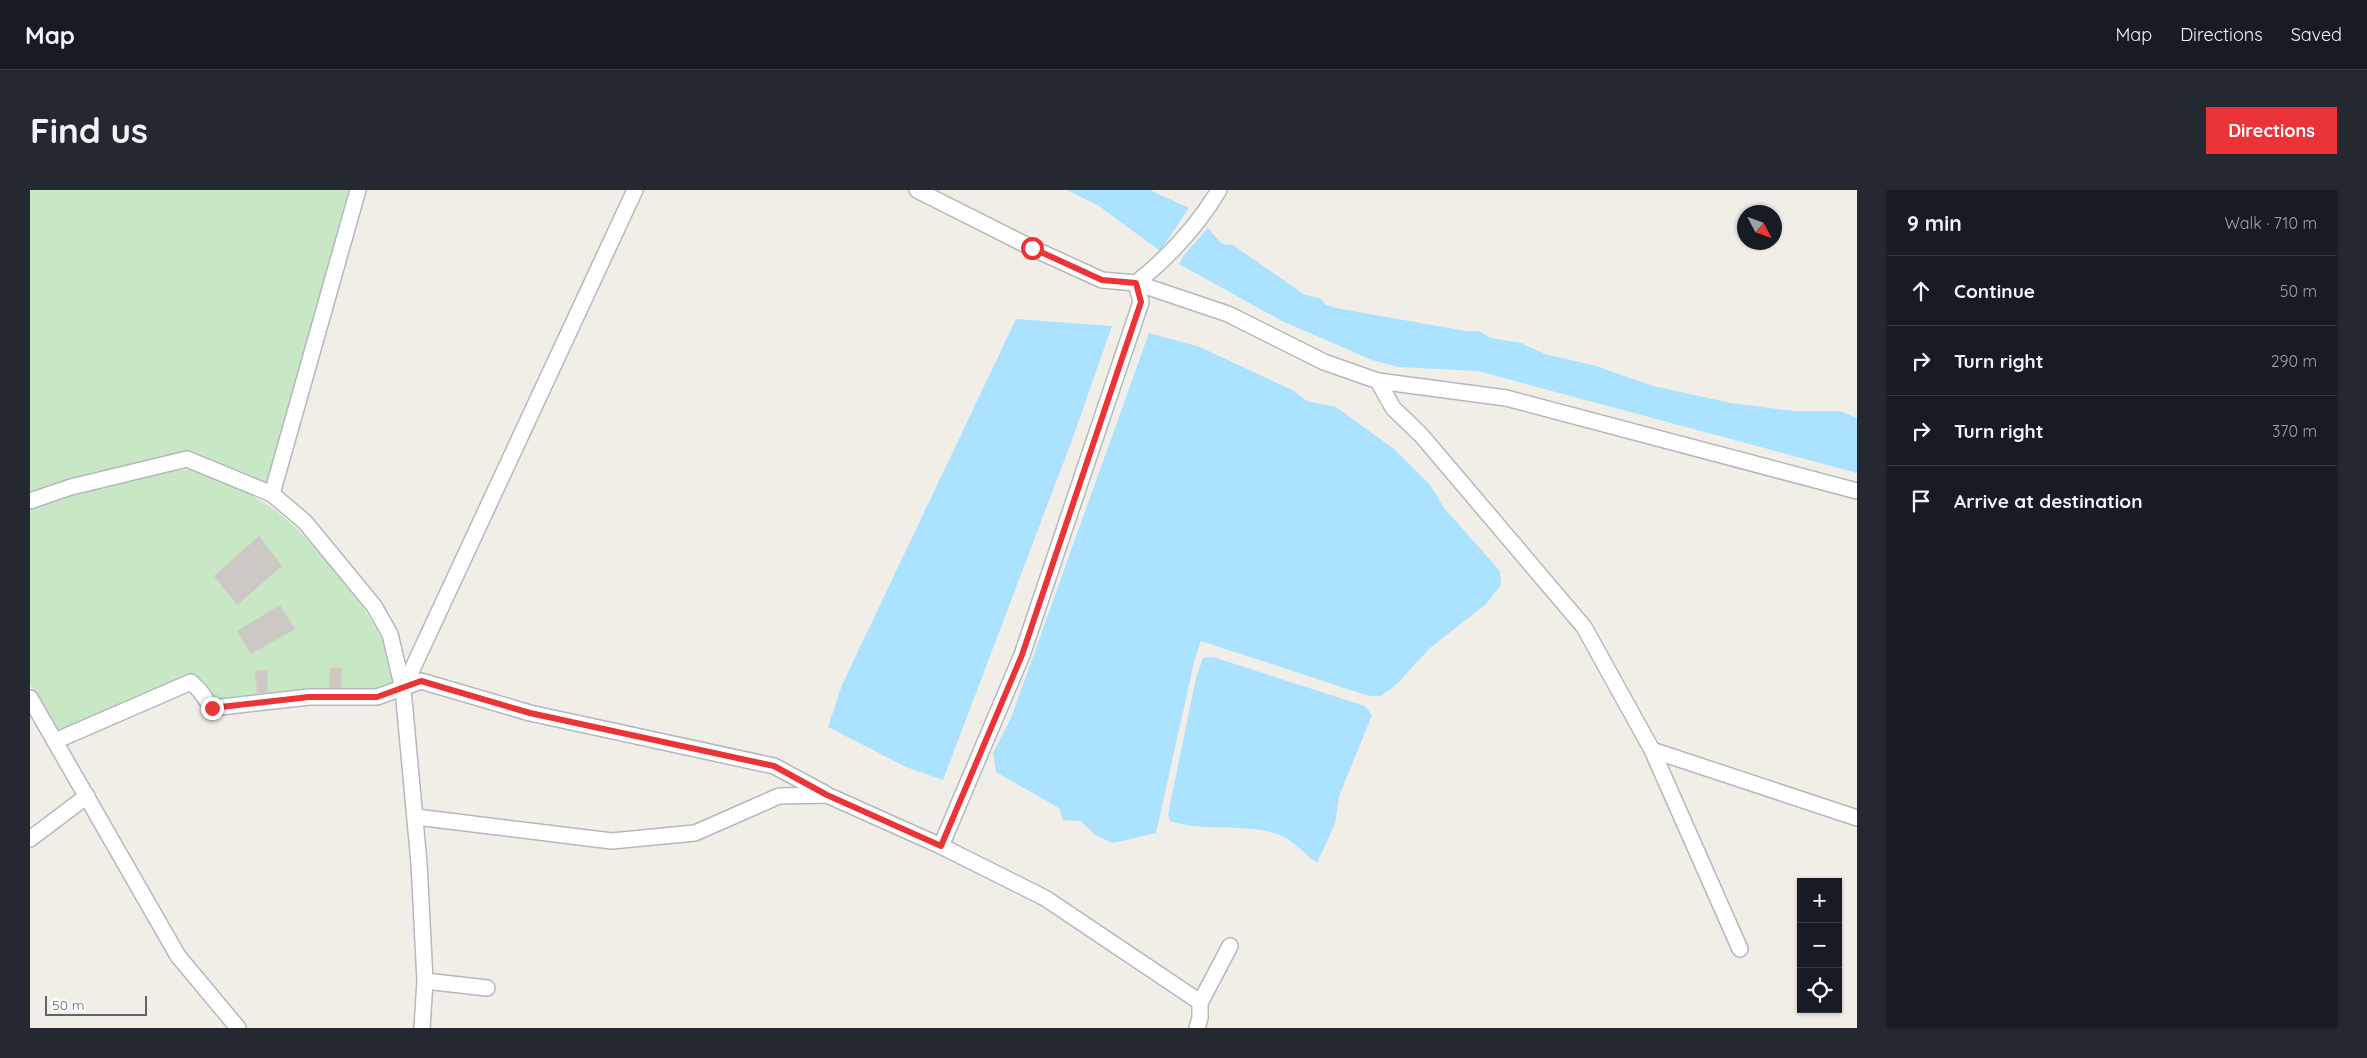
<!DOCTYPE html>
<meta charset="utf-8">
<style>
:root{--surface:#171b24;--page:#242831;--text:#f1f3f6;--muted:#9ea1a6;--line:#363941;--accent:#eb3437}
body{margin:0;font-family:Quicksand,sans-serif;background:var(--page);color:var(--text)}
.controls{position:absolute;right:15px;bottom:15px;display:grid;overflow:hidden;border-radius:0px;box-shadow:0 1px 4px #0004}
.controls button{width:45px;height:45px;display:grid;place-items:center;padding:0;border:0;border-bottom:1px solid var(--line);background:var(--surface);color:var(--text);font:25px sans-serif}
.compass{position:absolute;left:1707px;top:15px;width:45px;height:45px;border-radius:50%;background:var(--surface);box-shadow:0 1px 4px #0004;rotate:131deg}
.scale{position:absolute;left:15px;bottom:12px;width:102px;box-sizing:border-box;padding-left:5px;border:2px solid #5f6468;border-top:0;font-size:14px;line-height:18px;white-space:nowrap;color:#5f6468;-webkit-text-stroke:4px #fff;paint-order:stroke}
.stop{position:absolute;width:15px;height:15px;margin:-11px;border:4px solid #eb3437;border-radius:50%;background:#fff}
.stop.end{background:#eb3437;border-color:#fff;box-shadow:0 1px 5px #0008}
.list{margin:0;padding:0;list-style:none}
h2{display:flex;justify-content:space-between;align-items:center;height:65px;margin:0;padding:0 20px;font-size:21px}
h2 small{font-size:16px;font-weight:400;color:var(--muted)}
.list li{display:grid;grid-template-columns:32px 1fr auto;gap:15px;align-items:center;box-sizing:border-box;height:70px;padding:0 20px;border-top:1px solid var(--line)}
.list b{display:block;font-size:19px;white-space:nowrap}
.list em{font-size:16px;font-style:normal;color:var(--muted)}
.icon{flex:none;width:28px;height:28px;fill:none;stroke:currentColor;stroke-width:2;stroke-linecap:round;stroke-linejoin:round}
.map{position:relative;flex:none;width:1827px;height:838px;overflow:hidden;border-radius:0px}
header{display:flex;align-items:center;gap:30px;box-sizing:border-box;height:70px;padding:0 25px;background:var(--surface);border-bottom:1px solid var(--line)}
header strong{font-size:24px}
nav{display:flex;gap:28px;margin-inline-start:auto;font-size:18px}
.intro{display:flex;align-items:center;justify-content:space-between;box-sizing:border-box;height:120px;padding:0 30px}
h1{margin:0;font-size:35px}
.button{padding:12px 22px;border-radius:0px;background:var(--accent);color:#fff;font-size:18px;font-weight:700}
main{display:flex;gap:30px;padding:0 30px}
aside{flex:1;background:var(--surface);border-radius:0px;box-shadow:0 1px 4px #0004}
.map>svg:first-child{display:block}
.green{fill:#c8e8c5}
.water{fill:#aae2ff}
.building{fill:#ccc9c5;stroke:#d6cfc6}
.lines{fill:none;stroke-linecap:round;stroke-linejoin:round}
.minor-casing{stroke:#b5b8bc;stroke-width:18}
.minor{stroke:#fff;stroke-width:15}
.route{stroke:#eb3437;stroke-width:6}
</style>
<header>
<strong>Map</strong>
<nav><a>Map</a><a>Directions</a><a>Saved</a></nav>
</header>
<div class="intro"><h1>Find us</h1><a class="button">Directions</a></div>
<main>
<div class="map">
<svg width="1827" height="838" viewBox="0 0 1827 838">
<rect width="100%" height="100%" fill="#f1eee8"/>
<g class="green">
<path d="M0,0H318L301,76L238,298L157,266L0,308Z"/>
<path d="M163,279C189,292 219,302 242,318C279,344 335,413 354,453C361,466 363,484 366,498L183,517L161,491L29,542L22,536L0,495V318C53,300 107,284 163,279Z"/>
</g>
<g class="water">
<path d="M1037,0H1120L1159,18L1130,61L1069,16Z"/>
<path d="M1178,38L1192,54L1203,55L1275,105L1290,108L1296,115L1311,119L1436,141H1448L1461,148L1491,153L1515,164L1566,176L1623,196L1701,213L1765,221H1810L1827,228V283L1448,181L1368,177L1342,170L1252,131L1149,74L1154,65Z"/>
<path d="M986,129L1082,136L1042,250L913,590L876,577L798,537L812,495Z"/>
<path d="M1119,143L1170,157L1264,201L1277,211L1306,217L1364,259L1400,295L1415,319L1470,381L1471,395L1456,414L1400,458L1366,495L1351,506H1339L1171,451L1165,468L1126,643L1083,653L1067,646L1050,631L1033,630L1029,618L966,582L963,563L981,528Z"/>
<path d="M1183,467L1335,516L1342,525L1309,606L1305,634L1287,673C1276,665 1263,650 1250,645C1214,632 1176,643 1140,631L1138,624L1166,488L1173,468Z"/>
</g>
<g class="building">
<path d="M229,346L252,376L207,415L184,386Z"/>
<path d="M250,415L265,439L221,464L207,441Z"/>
<path d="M300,478H312L311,498H299Z"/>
<path d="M237,480L238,502L227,503L225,481Z"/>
</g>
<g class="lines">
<g class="minor-casing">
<g id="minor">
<path d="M887,0L1002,58L1072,90L1106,93C1140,66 1167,37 1189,0"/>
<path d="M1106,93L1198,124L1294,172L1348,191L1476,208L1827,301"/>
<path d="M1348,191L1363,218L1391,245L1554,437L1622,560L1710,759"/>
<path d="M242,304L328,0"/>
<path d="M0,311L41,297L157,269L242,304L275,332L344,416L360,444L373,499L389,673L395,791L392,838"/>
<path d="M373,499L605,0"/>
<path d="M0,508L148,766L208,838"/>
<path d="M25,551L161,492L170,501L182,518L279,507H347L391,491L500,523L744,576L796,604"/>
<path d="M1622,560L1827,628"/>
<path d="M386,627L582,651L665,643L749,606L797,605L911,656L1015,708L1170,812V828L1167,838"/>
<path d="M0,649L57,606"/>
<path d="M911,656L992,465L1111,112L1106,93"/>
<path d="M395,791L457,798"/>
<path d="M1170,813L1200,756"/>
</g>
</g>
<use href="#minor" class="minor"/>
</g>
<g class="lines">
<path class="route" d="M182,518L279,507H347L391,491L500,523L744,576L797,605L911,656L992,465L1111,112L1106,93L1072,90L1002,58"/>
</g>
</svg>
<div class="controls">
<button>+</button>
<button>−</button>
<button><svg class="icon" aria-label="locate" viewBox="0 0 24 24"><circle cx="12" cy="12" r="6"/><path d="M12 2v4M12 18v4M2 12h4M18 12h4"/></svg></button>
</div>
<svg class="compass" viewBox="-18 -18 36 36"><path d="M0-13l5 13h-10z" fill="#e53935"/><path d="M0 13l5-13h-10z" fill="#9ea1a6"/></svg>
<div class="scale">50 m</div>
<div class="stop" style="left:1002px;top:58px"></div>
<div class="stop end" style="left:182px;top:518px"></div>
</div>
<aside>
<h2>9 min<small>Walk · 710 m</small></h2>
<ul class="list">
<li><svg class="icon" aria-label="ahead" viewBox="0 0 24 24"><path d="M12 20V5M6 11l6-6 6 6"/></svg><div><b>Continue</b></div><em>50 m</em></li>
<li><svg class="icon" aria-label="right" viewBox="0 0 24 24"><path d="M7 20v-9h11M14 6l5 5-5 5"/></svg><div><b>Turn right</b></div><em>290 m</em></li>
<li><svg class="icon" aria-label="right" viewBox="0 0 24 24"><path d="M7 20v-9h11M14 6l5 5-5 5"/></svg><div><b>Turn right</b></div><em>370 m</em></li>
<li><svg class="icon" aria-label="arrive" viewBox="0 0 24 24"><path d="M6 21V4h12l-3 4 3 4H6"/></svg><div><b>Arrive at destination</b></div></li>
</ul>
</aside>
</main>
